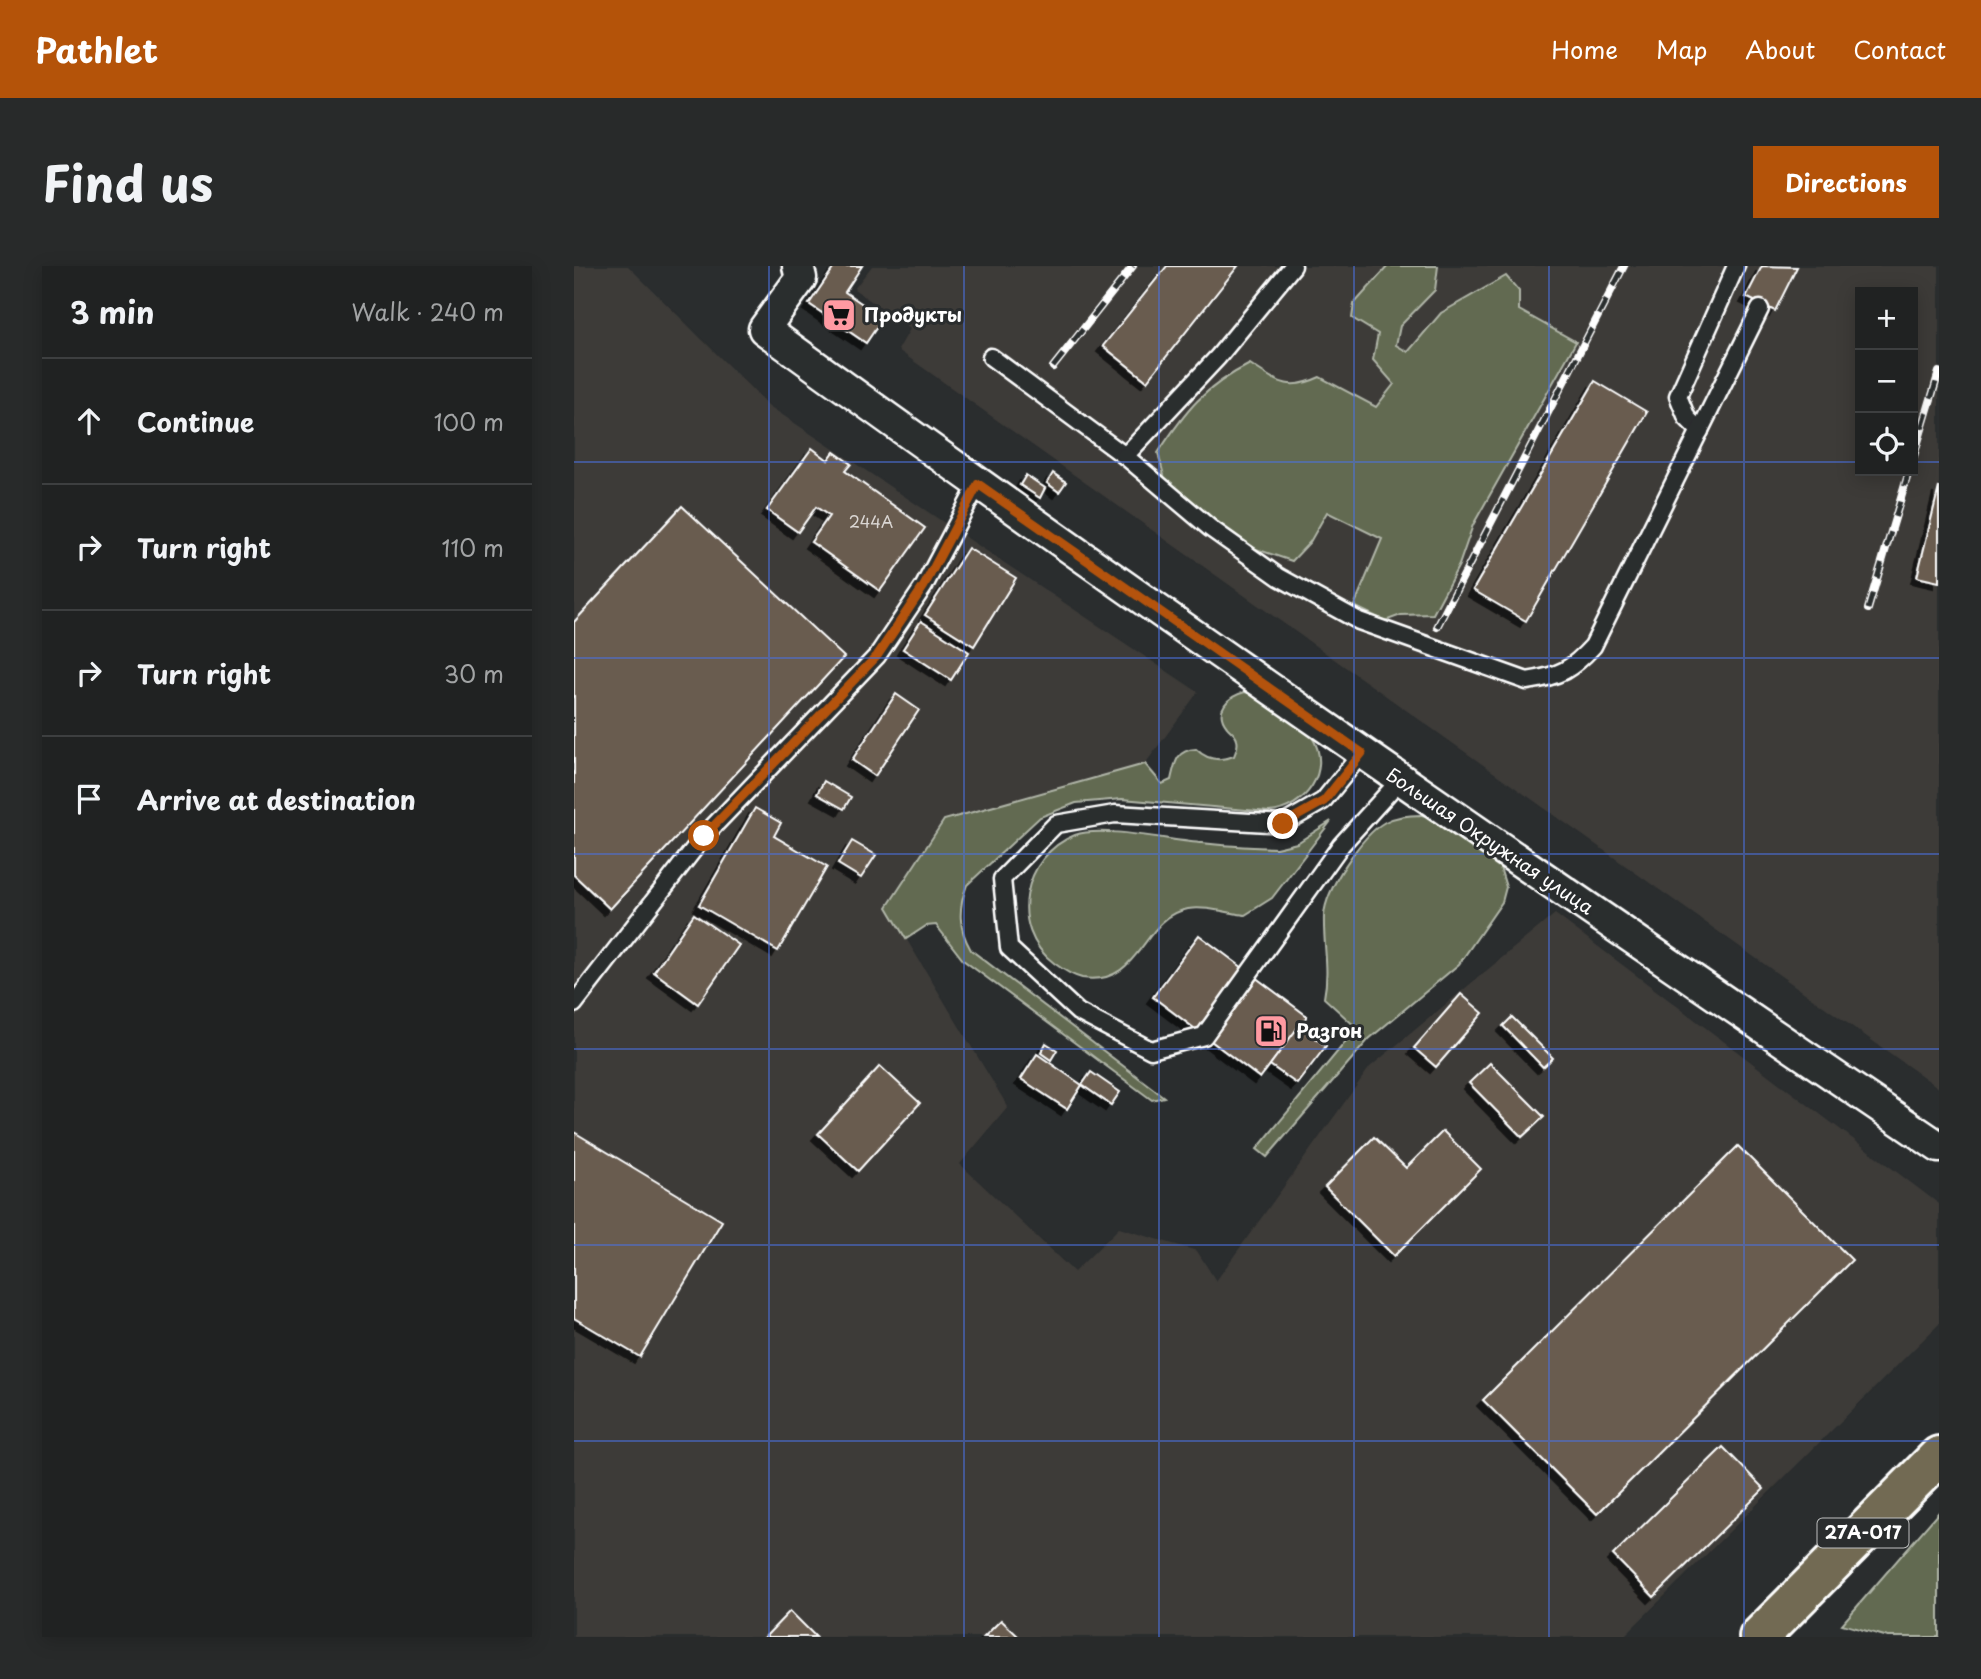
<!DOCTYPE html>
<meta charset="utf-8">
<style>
:root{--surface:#202222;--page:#282a2a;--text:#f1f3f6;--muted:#a2a4a5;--line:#3d3f40;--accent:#b45309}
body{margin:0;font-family:"Playpen Sans",sans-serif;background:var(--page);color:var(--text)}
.controls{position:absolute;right:21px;top:21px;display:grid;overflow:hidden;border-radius:0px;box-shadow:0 4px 18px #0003}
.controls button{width:63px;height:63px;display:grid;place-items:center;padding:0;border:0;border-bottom:2px solid var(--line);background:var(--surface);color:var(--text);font:35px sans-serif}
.stop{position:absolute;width:21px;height:21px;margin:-16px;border:5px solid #b45309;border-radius:50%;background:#fff}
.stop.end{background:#b45309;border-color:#fff;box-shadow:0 2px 7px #0008}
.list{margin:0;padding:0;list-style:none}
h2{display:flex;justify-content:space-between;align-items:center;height:91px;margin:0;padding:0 28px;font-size:30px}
h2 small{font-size:23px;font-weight:400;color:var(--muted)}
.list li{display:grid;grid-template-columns:46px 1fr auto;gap:21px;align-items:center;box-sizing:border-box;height:126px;padding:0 28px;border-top:2px solid var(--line)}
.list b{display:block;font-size:26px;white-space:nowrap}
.list em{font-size:23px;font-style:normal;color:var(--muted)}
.icon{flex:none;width:38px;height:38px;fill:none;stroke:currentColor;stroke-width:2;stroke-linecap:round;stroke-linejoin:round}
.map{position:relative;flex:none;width:1365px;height:1371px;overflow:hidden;border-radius:0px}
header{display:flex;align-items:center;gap:42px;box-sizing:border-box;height:98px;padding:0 35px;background:var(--accent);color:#fff}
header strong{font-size:33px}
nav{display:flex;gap:38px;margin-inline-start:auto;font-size:24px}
.intro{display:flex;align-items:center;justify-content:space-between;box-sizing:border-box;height:168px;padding:0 42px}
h1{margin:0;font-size:49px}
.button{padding:18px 32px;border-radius:0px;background:var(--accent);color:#fff;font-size:24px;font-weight:700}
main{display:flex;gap:42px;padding:0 42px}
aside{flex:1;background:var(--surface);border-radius:0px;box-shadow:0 4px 18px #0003}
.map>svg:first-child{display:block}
.built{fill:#3d3b38;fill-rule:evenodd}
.green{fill:#626b51;stroke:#b0b5a8;stroke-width:2}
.building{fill:#695c50;stroke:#fff;stroke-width:2;filter:url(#shadow)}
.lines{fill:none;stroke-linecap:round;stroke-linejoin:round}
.lane-casing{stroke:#fff;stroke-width:21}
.street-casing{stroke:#fff;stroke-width:35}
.primary-casing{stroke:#fff;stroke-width:44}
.lane{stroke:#2a2d2e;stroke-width:16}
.street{stroke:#2a2d2e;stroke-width:30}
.primary{stroke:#726b52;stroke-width:38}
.rail-casing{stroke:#fff;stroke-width:8}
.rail{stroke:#2a2d2e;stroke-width:5;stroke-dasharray:16;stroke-linecap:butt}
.route{stroke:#b45309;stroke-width:9}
.grid{fill:none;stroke:#4a71e0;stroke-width:2;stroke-opacity:0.55}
.labels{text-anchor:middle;stroke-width:6;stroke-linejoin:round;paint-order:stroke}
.number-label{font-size:16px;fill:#dad6d3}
.shield{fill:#2a2d2e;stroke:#bfc0c0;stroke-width:2}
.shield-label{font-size:18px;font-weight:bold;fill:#fff}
.poi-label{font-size:19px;font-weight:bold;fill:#fff;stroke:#2a2d2e;text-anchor:start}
.street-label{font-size:19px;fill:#fff;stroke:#2a2d2e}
</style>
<header>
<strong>Pathlet</strong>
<nav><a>Home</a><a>Map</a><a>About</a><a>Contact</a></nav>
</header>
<div class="intro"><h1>Find us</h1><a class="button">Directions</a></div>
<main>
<aside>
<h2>3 min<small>Walk · 240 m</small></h2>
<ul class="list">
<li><svg class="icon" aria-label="ahead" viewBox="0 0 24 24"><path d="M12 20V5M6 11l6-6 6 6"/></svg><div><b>Continue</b></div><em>100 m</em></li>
<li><svg class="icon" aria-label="right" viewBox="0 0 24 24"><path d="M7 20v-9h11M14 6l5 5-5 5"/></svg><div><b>Turn right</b></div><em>110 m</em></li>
<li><svg class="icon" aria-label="right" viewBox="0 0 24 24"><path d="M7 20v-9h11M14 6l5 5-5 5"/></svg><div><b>Turn right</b></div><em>30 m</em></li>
<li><svg class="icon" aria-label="arrive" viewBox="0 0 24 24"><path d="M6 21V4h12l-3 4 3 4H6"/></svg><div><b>Arrive at destination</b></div></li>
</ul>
</aside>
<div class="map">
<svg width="1365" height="1371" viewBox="0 0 1365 1371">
<defs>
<filter id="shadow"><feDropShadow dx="-6" dy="6" stdDeviation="0" flood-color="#0009"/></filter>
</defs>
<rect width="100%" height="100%" fill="#2a2d2e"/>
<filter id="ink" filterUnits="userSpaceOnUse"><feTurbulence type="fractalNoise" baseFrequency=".0143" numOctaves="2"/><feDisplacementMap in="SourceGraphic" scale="14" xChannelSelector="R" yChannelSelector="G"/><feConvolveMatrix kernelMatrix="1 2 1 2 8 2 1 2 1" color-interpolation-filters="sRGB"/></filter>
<g filter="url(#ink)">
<g class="built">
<path d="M0,0H54L195,140L624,426L571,498L370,554L313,641L434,841L386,898L500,1006L545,962L623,985L642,1015L796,801L981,648L1365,938V1058L1049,1371H0Z"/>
<path d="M298,0H1365V822L324,84L336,63L280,23ZM1286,26H1339V205H1286Z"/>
</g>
<g class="green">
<path d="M814,0H864L861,24L826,60L822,79L834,86L867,47L932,10L945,25V44L1002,76L899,259L885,299L859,348L827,349L811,355L780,340L808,273L753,246L736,276L718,295L673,280L592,217L584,187C612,144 630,121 676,98C704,116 714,126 746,111L802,141L820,118L799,94L804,68L778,52L780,38Z"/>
<path d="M671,426L681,429C698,441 726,453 738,471C759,505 731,543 695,546L548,533L502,537L466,551L393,619C384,642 384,662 397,684L590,831L578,834L389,694L362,659L352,660L332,673L313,641L370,554L571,498L588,518L597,514C601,497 602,484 622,483C633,494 645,496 660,490C662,484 665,480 663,474C662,468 656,465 653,461C639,444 655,430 671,426Z"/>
<path d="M848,549L859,552L924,595L932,621L928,636L885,698L795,773L693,891L683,883L783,762L750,732C756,702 749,680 750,650C751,624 788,569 811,556C822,550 835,549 848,549Z"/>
<path d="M757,555L698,632L671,649C653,647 632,640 614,643C567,651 568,721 508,712C499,710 488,703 480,697C434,663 448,590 501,569C528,559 598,575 628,577C653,580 677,581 702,582L723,577Z"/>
<path d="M1365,1246V1371H1314L1268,1358Z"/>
</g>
<g class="building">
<path d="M261,0H288L271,26L309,52L292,77L235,38Z"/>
<path d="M593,0H664L573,115L529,80Z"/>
<path d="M1188,0L1223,1L1201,45L1172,31Z"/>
<path d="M1021,115L1073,146L952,355L899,324Z"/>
<path d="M238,182L254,194L260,186L277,198L271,205L351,262L306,325L237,276L255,250L242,241L224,266L193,244Z"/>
<path d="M479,207L492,216L485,226L473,217Z"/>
<path d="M452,209L471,222L466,232L446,219Z"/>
<path d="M1365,221V316L1343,311Z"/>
<path d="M108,240L270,391L36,643L0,609V356Z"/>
<path d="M394,282L442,312L400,380L351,349Z"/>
<path d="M347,355L395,386L377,414L329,383Z"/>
<path d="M322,428L345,444L301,510L278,494Z"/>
<path d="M250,515L277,531L270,543L243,528Z"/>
<path d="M181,542L207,557L200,570L253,601L204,685L125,639Z"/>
<path d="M278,575L302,589L287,612L264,598Z"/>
<path d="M120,648L165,679L124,738L80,706Z"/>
<path d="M625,669L733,750L686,812L579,731Z"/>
<path d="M887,728L909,747L862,801L840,782Z"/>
<path d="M938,751L979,792L969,801L929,760Z"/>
<path d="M725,760L752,780L723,818L696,799Z"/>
<path d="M472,777L483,784L477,794L467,787Z"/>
<path d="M463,788L508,819L493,843L447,813Z"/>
<path d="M916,797L970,851L948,871L895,817Z"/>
<path d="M306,800L346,837L284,905L244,868Z"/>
<path d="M517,806L546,826L537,839L508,819Z"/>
<path d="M869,865L907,903L820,990L751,921L800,871L832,902Z"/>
<path d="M0,866L148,955L66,1091L0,1052Z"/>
<path d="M1164,880L1278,994L1023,1248L909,1134Z"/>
<path d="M1149,1181L1190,1223L1080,1331L1039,1289Z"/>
<path d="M216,1345L242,1371H191Z"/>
<path d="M427,1354L445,1371H410Z"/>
</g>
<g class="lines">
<g class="lane-casing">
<g id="lane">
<path d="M417,91L551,190L644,91L719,0"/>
<path d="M1126,165L1113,152L1104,130L1162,0"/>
<path d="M551,190L636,262L705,311L785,355L953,415C986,410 997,404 1019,380L1186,43"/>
<path d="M788,487L749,535L709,558L541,548L482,558L428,613L435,682L504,746L577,784L630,770L767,579L825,515"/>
<path d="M0,738L130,570L303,390L350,320L404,218"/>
</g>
</g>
<g class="street-casing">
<path id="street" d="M224,0L227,12L190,63C576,343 970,613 1365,881"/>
</g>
<g class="primary-casing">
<path id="primary" d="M1185,1371L1365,1190"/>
</g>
<use href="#lane" class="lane"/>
<use href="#street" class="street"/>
<use href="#primary" class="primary"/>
<g class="rail-casing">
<g id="rail">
<path d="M479,101L559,0"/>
<path d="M1339,193L1365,106"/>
<path d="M1294,343L1335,205"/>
<path d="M863,361L1050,0"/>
</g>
</g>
<use href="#rail" class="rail"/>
</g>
</g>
<g class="lines" filter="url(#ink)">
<path class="route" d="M130,570L303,390L350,320L404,218L788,487L750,535L709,558"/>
</g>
<path class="grid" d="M195,0V1371M390,0V1371M585,0V1371M780,0V1371M975,0V1371M1170,0V1371M0,196H1286M1339,196H1365M0,392H1365M0,588H1365M0,783H1365M0,979H1365M0,1175H1365"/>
<defs>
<g id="supermarket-square" transform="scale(1.75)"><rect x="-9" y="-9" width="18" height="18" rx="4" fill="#ff9aa2" stroke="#2a2d2e"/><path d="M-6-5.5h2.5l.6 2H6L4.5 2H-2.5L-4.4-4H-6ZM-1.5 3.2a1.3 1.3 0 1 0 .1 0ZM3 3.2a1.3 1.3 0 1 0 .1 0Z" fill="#111"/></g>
<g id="fuel-square" transform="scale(1.75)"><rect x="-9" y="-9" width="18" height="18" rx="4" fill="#ff9aa2" stroke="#2a2d2e"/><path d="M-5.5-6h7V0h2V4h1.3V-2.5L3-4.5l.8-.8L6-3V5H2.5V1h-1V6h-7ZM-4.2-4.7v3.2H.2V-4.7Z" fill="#111"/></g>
</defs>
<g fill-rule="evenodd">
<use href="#supermarket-square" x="265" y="49"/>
<use href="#fuel-square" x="697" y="765"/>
</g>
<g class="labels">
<g class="number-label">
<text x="297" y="262">244А</text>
</g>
<rect class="shield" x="1243.5" y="1252.5" width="91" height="29" rx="5"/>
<g class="shield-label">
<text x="1289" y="1273">27А-017</text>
</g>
<g class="poi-label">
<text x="290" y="56">Продукты</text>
<text x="722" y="772">Разгон</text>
</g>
<g class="street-label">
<text transform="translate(916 575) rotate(34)" y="7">Большая Окружная улица</text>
</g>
</g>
</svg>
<div class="controls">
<button>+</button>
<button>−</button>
<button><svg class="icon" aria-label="locate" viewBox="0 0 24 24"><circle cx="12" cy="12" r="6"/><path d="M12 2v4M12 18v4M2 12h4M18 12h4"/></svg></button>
</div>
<div class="stop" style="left:130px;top:570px"></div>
<div class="stop end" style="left:709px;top:558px"></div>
</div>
</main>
